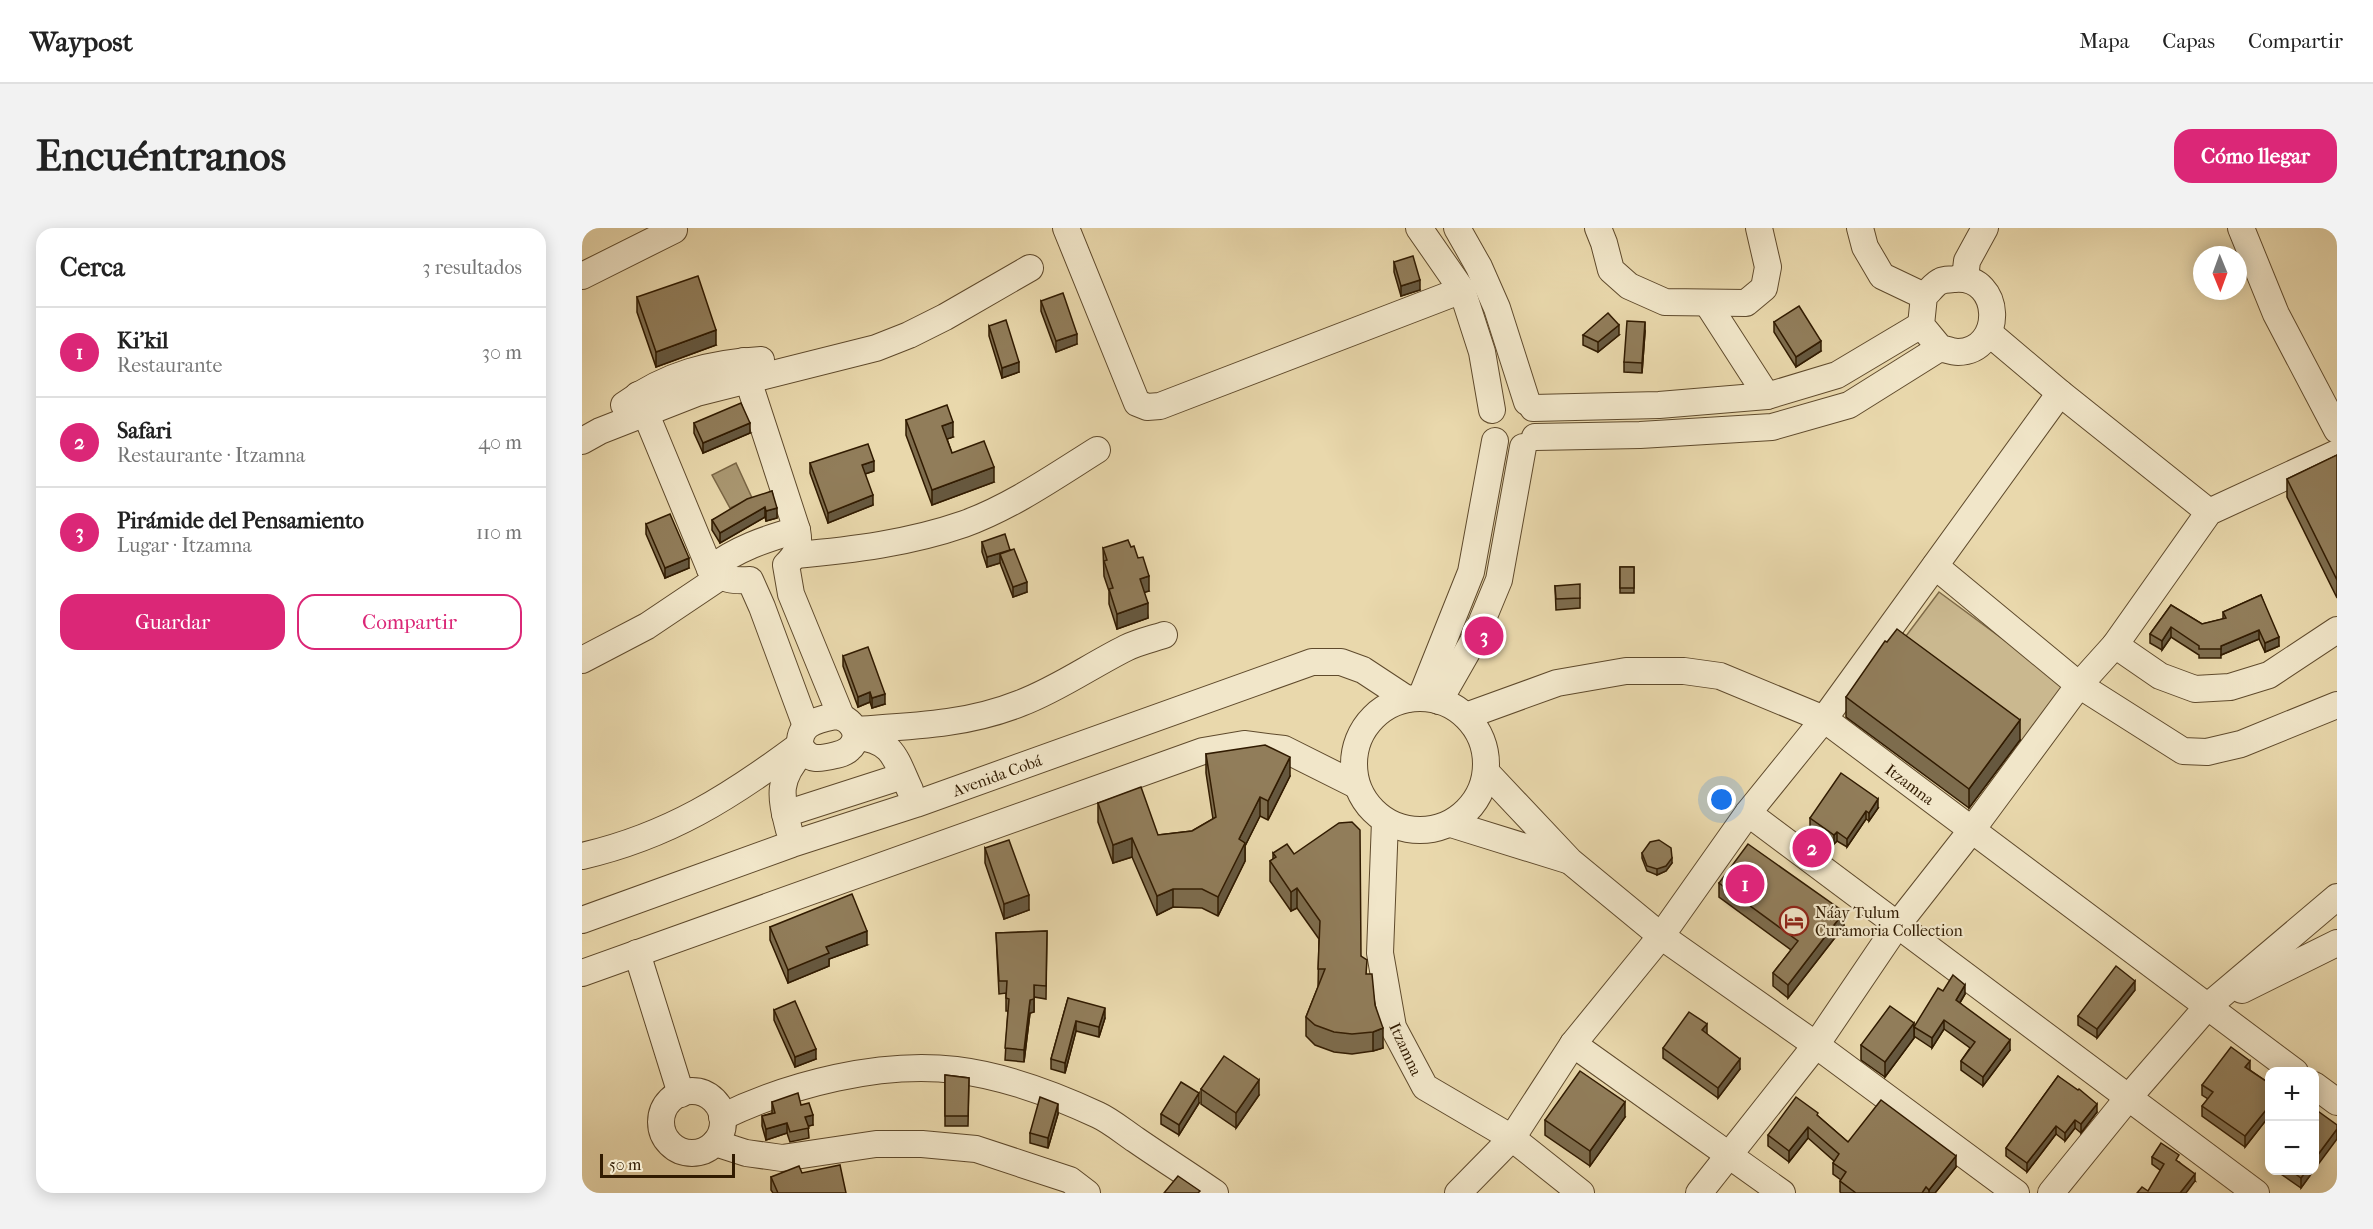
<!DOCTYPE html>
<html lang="es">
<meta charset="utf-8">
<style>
:root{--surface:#fff;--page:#f2f2f2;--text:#222;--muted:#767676;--line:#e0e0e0;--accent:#db2777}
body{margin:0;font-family:"IM FELL French Canon",serif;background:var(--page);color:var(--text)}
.controls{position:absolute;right:18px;bottom:18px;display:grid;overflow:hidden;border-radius:12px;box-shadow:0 3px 15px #0003}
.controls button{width:54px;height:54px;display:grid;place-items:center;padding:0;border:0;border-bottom:2px solid var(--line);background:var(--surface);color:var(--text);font:30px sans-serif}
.compass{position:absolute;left:1611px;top:18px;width:54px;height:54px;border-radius:50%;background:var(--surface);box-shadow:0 3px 15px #0003;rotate:179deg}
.scale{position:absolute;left:18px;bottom:15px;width:135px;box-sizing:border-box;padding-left:6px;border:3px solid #311b01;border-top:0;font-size:16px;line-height:21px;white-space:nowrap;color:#311b01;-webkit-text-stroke:4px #f1e6c9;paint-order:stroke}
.you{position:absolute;left:1140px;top:572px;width:21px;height:21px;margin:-15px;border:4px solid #fff;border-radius:50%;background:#1a73e8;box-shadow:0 0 0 9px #1a73e833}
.badge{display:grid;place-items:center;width:39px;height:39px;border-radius:50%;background:var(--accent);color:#fff;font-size:20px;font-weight:700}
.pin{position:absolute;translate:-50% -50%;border:3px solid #fff;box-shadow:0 2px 6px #0006}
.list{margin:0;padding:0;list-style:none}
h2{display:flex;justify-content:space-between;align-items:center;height:78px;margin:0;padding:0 24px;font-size:26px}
h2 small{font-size:20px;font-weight:400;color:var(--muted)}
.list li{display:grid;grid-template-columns:39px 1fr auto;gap:18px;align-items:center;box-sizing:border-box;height:90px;padding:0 24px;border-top:2px solid var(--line)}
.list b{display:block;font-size:22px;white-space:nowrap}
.list p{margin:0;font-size:20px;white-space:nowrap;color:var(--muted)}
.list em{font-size:20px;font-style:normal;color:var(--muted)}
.actions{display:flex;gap:12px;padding:18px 24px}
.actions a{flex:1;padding:14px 0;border:2px solid var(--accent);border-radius:18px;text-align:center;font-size:21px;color:var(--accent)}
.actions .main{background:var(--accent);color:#fff}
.map{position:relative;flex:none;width:1755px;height:965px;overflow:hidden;border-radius:18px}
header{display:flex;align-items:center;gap:36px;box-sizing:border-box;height:84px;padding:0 30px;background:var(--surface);border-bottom:2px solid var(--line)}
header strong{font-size:28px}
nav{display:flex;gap:33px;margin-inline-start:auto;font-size:21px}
.intro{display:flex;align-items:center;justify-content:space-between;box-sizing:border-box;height:144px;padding:0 36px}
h1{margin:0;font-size:42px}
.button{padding:15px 27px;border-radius:18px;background:var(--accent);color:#fff;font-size:21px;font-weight:700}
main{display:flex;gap:36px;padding:0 36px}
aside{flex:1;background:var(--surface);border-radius:18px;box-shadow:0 3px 15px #0003}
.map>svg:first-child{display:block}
.green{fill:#cab88f;stroke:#7e6a48;stroke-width:1.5}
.water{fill:#aa9872;stroke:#7a6645;stroke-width:1.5}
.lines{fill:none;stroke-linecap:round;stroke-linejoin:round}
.minor-casing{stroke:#5f4a2c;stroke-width:28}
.minor{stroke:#f1e6c9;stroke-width:26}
.wall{fill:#7d6c4d;stroke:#311b01;stroke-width:1.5}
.shaded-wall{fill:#66583f;stroke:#311b01;stroke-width:1.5}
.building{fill:#917d5a;stroke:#311b01;stroke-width:1.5}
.labels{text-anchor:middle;stroke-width:4.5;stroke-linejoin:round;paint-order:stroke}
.street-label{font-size:16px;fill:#311b01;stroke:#f1e6c9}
.poi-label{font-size:16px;fill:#311b01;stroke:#f1e6c9;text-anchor:start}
</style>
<header>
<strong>Waypost</strong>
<nav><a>Mapa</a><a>Capas</a><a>Compartir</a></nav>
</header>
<div class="intro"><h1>Encuéntranos</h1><a class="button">Cómo llegar</a></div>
<main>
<aside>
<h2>Cerca<small>3 resultados</small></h2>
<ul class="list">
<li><span class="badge">1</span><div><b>Ki'kil</b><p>Restaurante</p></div><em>30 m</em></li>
<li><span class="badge">2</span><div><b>Safari</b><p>Restaurante · Itzamna</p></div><em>40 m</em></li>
<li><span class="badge">3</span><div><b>Pirámide del Pensamiento</b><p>Lugar · Itzamna</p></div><em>110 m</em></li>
</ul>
<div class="actions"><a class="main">Guardar</a><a>Compartir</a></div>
</aside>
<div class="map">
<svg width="1755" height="965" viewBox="0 0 1755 965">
<rect width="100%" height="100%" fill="#e9d8ac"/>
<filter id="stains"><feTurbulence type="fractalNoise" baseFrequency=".00333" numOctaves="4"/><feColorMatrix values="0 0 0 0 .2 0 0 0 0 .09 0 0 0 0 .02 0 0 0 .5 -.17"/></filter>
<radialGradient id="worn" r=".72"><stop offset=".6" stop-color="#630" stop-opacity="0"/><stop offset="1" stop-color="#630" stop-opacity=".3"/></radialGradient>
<path class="green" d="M1357,364L1486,459L1443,516L1315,420Z"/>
<path class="water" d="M154,235L170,270L148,280L130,247Z"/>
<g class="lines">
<g class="minor-casing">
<g id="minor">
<path d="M484,0L555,175L565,179L578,178L880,62"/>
<path d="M837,0L880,62L900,124L910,182"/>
<path d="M875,0L897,39L915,80L945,174"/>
<path d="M1016,0L1022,15L1029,42L1047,58L1083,74L1164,75L1182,60L1186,39L1177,0"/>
<path d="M1278,0L1283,19L1300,48L1342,68"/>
<path d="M1659,0L1694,86L1755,202"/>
<path d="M0,48L92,2L91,0"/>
<path d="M1383,50L1385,33L1403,0"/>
<path d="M1125,75L1185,168"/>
<path d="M1407,105L1478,165L1627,284"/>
<path d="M162,133L166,152L215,302C218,318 216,325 204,337L209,366L259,488"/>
<path d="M56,167L128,341C141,352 151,353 168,352L180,379L224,498"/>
<path d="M42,177C85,146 128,135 179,132"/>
<path d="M951,180L1077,177L1185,168L1255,147L1339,97"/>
<path d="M953,209L1058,207L1190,199L1267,177L1358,120C1363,121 1370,124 1376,124C1423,123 1421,47 1373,51C1369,52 1363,51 1359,53C1353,55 1347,64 1342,68L1339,97L1358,120"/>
<path d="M0,213L18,203L115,165L294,120L327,107L363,89L448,40"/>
<path d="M214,327C271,322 327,315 382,296C429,279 472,249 515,222"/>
<path d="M1353,338L1497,457L1601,523L1625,524L1659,516L1755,477"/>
<path d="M128,341C154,321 183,311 215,302"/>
<path d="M1533,417L1578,448L1613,461L1648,459L1687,447L1755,402"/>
<path d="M0,432L65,398L138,349"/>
<path d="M839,469L889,344L913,213"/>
<circle cx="838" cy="536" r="66"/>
<path d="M857,473L893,410L917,352L941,219"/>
<path d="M253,488C269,489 282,508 267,521C263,525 259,526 254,527C238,531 226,534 218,517C217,495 235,492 253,488Z"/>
<path d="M884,488L975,455L1044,443H1102L1138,448L1242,491L1713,844"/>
<path d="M273,502C331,498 384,497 439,475C476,461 508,438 544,420C556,414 570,411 582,407"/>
<path d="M274,509C311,511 314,532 328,562"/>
<path d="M905,545L988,633L1079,708L1234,817L1434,965"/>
<path d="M1166,585L1674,965"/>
<path d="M203,586L321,548"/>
<path d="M803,593L798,725L811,799L843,859L930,910L999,965"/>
<path d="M869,596L985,632"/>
<path d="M207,602C198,567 195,551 221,523"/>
<path d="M0,628C87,608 148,569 218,517"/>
<path d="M0,692L210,616L334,576L730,434H759L781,442L825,471"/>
<path d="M55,725L99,866"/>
<path d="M0,745L621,523L662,516L702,521L774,557"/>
<path d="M1660,762L1755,715"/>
<path d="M991,816L1200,965"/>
<path d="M1732,857L1755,874"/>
<circle cx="110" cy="894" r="31"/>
<path d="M140,889C208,856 299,833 374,842C423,848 471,866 516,887C529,893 542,904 554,912C580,930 607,947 633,965"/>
<path d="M133,915L164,925L200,930L294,916H340L394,921L488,952L505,965"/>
<path d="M876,965L930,910L991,816L1079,708L1166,585L1242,491L1478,165"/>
<path d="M1117,965L1234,817L1316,696L1389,603L1497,457L1533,417L1627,284L1755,225"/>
<path d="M1469,965L1546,870L1625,779L1755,669"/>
</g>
</g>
<use href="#minor" class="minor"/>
</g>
<g class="wall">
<path d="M812,34L838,62L819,68L812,44Z"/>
<path d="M55,69L134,117L74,139L55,84Z"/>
<path d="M459,73L495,116L474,124L459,83Z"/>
<path d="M1192,94L1239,123L1214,139L1192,104Z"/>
<path d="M407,98L437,144L420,150L407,108Z"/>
<path d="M1063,104L1060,145L1042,144V134Z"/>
<path d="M1001,107H1037L1016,124L1001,117Z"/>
<path d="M324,192L371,209L365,211L370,225L412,254L350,277L324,207Z"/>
<path d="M112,195L168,205L121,225L112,205Z"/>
<path d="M1755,227V370L1705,269V251Z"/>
<path d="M228,235L292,243L283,246L291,277L246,295L228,245Z"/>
<path d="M190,263L195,290L184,293L183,289L138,315L130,302V292Z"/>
<path d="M64,296L107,340L83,350L64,306Z"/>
<path d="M400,314L428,322L445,364L431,369L418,335L405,339L400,324Z"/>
<path d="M521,320L567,363L562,364L566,390L535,401L527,376V363L522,348Z"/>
<rect x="1038" y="339" width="14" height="26"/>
<path d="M973,358L998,370V380L974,382Z"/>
<path d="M1679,367L1697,418L1683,424L1677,411L1639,427V430H1617V427L1589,409L1580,422L1568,415V406L1589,377L1620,396L1641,391V384Z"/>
<path d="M261,428L303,476L290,480L288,474L276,479L261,438Z"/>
<path d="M1264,469L1438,512L1387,580L1264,489Z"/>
<path d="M624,526L708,548L686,592L678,588L663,618V633L636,688L620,680L591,679L575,687L550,629L531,635L516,594V575L576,607L610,603L631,591L624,545Z"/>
<path d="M1296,580L1287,593L1284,591L1265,619L1255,613L1252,616L1228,598V590Z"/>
<path d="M403,620L447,682L422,691L403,635Z"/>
<path d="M691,625L779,728L793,777L801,820L791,823L770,826L752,824L733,817L724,808V789L736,759L737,711L715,680L709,683L688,653V633L691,631Z"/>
<path d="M1060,625L1090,635L1084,643L1075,647L1065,643L1060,630Z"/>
<path d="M1137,655L1262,698L1206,770L1191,758V745L1209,722L1137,669Z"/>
<path d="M188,699L285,717L247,731V738L206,755L188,712Z"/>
<path d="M465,703L464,771L452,769V784L448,785L442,834L423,832L426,783H424V765L417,766L414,705Z"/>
<path d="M1553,762L1515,810L1496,797V788Z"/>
<path d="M1361,763L1383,766L1378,775L1428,822L1401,858L1379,842V833L1388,820L1362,801L1350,820L1332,808V799Z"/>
<path d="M486,770L523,790L517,809L494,803L483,845L469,841V831Z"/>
<path d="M192,782L234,831L213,839L192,792Z"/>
<path d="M1125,806L1158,841L1136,870L1081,830V820Z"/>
<path d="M1332,810L1303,849L1279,832V817Z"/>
<path d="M1668,842L1688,856V887L1663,919L1620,888V878L1626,871L1620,867V857Z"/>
<path d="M363,847L387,850L386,898H363Z"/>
<path d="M1476,848L1515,884L1499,905L1493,900L1483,913L1474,906L1445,944L1424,928V920Z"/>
<path d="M619,861L677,867L654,900L619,876Z"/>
<path d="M190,874L219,877L231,897L226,898L227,910L208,914L205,905L184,912L180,898V888L190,885Z"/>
<path d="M617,875L597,907L579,896V886Z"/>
<path d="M476,886L466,920L448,915V905Z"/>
<path d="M1236,888L1266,914L1374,939L1353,965H1259L1258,964V953L1259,952L1251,946V935L1252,933L1226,910L1207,934L1186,918V907Z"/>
<path d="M1043,889L1008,938L963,907V892Z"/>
<path d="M1570,929L1597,934L1613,953L1578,942L1570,936Z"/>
<path d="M1696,942H1732L1719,960L1696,944Z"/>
<path d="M220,945L264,965H191L189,962V949Z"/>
</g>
<g class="shaded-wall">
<path d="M838,52V62L819,68V58Z"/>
<path d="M1063,94V104L1060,145V135Z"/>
<path d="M1037,97V107L1016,124V114Z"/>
<path d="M134,102V117L74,139V124Z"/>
<path d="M495,106V116L474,124V113Z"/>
<path d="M1239,113V123L1214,139V129Z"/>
<path d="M437,134V144L420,150V140Z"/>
<path d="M371,194V209L360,213V198Z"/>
<path d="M168,195V205L121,225V215Z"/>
<path d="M292,233V243L280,247V237Z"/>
<path d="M412,239V254L350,277V262Z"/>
<path d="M291,267V277L246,295V285Z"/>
<path d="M183,279V289L138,315V305Z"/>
<path d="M195,280V290L184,293V283Z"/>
<path d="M428,322L421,334L418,326V335L405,339V329Z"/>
<path d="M107,330V340L83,350V340Z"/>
<path d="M567,348V363L558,366V351Z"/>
<path d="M445,354V364L431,369V359Z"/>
<path d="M566,375V390L535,401V386Z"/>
<path d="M1589,399V409L1580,422V413Z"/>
<path d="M1677,402V411L1639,427V418Z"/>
<path d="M1697,409V418L1683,424V415Z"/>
<path d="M288,464V474L276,479V469Z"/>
<path d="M303,466V476L290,480V470Z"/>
<path d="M1438,492V512L1387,580V561Z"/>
<path d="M708,529V548L686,592V573Z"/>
<path d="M678,569V588L663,618V633L636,688V669L657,611Z"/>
<path d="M1296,571V580L1287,593V585Z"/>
<path d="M1284,583V591L1265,619V611Z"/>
<path d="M1255,604V613L1252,616V607Z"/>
<path d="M550,610V629L531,635V617Z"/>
<path d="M1090,630V635L1084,643L1075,647V641Z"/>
<path d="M715,660V680L709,683V664Z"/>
<path d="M591,661V679L575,687V668Z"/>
<path d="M447,667V682L422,691V676Z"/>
<path d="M1262,684V698L1206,770V757Z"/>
<path d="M285,703V717L247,731V738L206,755V742L244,719Z"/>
<path d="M1553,753V762L1515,810V801Z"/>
<path d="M452,757V784L448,785L442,834V822L448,772Z"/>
<path d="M1383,757V766L1374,781V772Z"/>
<path d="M523,780V790L517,809V799Z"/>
<path d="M1362,792V801L1350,820V810Z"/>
<path d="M494,793V803L483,845V835Z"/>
<path d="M1332,795V810L1303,849V834Z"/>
<path d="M1125,796V807L1120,802Z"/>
<path d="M801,800V820L791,823V804Z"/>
<path d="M1428,812V822L1401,858V849Z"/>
<path d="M234,821V831L213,839V829Z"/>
<path d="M1158,831V841L1136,870V860Z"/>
<path d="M1668,833V843L1663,839Z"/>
<path d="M677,852V867L654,900V885Z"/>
<path d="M617,865V875L597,907V897Z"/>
<path d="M1043,874V889L1008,938V923Z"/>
<path d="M476,876V886L466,920V910Z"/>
<path d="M1515,876V884L1499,905V896Z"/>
<path d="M1688,877V887L1663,919V908Z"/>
<path d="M231,887V897L223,899V889Z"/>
<path d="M1493,892V900L1483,913V905Z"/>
<path d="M205,895V905L184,912V901Z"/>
<path d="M1474,898V906L1445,944V935Z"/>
<path d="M1226,899V910L1207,934V923Z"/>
<path d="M1755,901V911L1732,942V932Z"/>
<path d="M1374,928V939L1353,965H1347V962Z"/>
<path d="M1725,942H1732L1719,960V950Z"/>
<path d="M1613,946V953L1604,965H1598Z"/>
</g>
<g class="building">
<path d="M831,28L838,52L819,58L812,34Z"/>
<path d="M116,48L134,102L74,124L55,69Z"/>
<path d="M481,65L495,106L474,113L459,73Z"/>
<path d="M1217,78L1239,113L1214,129L1192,94Z"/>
<path d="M1026,85L1037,97L1016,114L1001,107Z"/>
<path d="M424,92L437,134L420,140L407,98Z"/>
<path d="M1045,93L1063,94L1060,135L1042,134Z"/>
<path d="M159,175L168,195L121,215L112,195Z"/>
<path d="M365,177L371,194L360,198L370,225L402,213L412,239L350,262L324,192Z"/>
<path d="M286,216L292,233L280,237L291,267L246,285L228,235Z"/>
<path d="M1755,227V352L1705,251Z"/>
<path d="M190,263L195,280L184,283L183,279L138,305L130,292L165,271Z"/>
<path d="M88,286L107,330L83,340L64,296Z"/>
<path d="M423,306L428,322L405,329L400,314Z"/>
<path d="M546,312L549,319L552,318L556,330L561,329L567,348L558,351L566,375L535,386L527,361L531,360L522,333L525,332L521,320Z"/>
<path d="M432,321L445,354L431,359L418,326Z"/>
<rect x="1038" y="339" width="14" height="21"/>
<path d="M998,356V370L974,371L973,358Z"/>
<path d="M1679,367L1697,409L1683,415L1677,402L1639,418V421H1617V418L1589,399L1580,413L1568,406L1589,377L1620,396L1644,390L1641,384Z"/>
<path d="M1315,401L1438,492L1387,561L1264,469L1303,413L1305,414Z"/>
<path d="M286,419L303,466L290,470L288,464L276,469L261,428Z"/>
<path d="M683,517L708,529L686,573L678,569L657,611L663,615L636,669L620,661H591L575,668L550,610L531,617L516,575L559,559L576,607L610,603L634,589L624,526Z"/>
<path d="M1259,545L1296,571L1287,585L1284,583L1265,611L1255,604L1252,607L1228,590Z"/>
<path d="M770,594L778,602L779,728L785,732L784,746H790L793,777L801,800L791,804L770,806L752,804L733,797L724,789L743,741H736L738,693L715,660L709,664L688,633L694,629L691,625L705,616L712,626L757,595Z"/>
<path d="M427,612L447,667L422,676L403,620Z"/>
<path d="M1077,612L1089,620L1090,630L1084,638L1075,641L1065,638L1060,625L1068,614Z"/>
<path d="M1166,616L1262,684L1206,757L1191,745L1216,713L1137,655Z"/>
<path d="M270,666L285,703L244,719L247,725L206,742L188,699Z"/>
<path d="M465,703L464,758L452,757V771L448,772L442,822L423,820L427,771L424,770L425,753H417L414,705Z"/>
<path d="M1534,738L1553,753L1515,801L1496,788Z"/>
<path d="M1371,747L1383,757L1374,772L1428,812L1401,849L1379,833L1393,814L1362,792L1350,810L1332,799L1356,760L1361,763Z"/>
<path d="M486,770L523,780L517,799L494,793L483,835L469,831Z"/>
<path d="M213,773L234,821L213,829L192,782Z"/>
<path d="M1308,778L1332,795L1303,834L1279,817Z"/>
<path d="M1107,784L1125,796L1120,802L1158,831L1136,860L1081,820Z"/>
<path d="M1649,819L1668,833L1663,839L1688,856V877L1663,908L1620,878L1631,864L1620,857Z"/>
<path d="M642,828L677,852L654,885L619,861Z"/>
<path d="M998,843L1043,874L1008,923L963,892Z"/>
<path d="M363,847L387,850L386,888H363Z"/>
<path d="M1476,848L1496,862L1497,861L1515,876L1499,896L1493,892L1483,905L1474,898L1445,935L1424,920Z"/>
<path d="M599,854L617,865L597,897L579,886Z"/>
<path d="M216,865L219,877L227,875L231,887L223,889L227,900L208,904L205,895L184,901L180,888L193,885L190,874Z"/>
<path d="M458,869L476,876L466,910L448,905Z"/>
<path d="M1214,869L1236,885L1235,887L1266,914L1299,872L1374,928L1347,962L1344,959L1340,965H1274L1258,953L1264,944L1251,935L1257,926L1226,899L1207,923L1186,907Z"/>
<path d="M1733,881L1755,897V901L1732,932Z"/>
<path d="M1579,915L1597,927L1594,932L1613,946L1598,965H1555L1560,959L1566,963L1582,936L1570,929Z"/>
<path d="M258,937L264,965H196L189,949L217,938L220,945Z"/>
<path d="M1708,942H1725L1719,950Z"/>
<path d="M596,948L618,963L616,965H582Z"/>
</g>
<defs>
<g id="hotel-ring" transform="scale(1.5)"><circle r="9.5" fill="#f1e6c9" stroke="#8f2418" stroke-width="1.5"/><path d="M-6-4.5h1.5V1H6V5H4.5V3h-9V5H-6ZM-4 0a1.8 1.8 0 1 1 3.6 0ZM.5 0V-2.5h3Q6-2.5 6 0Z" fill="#8f2418"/></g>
</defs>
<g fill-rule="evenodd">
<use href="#hotel-ring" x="1212" y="693"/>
</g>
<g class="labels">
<g class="street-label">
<text transform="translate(415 547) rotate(-20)" y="6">Avenida Cobá</text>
<text transform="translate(1328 556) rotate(37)" y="6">Itzamna</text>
<text transform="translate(824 821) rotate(65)" y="6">Itzamna</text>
</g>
<g class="poi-label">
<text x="1233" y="690">Náay Tulum<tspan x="1233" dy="18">Curamoria Collection</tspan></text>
</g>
</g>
<rect width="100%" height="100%" filter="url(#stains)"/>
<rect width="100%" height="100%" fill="url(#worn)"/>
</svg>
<div class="controls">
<button>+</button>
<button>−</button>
</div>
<svg class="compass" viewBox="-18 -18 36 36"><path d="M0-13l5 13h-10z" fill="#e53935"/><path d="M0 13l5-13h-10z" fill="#767676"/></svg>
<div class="scale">50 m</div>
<div class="you"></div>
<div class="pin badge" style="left:1163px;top:656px">1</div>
<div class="pin badge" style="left:1230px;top:620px">2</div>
<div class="pin badge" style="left:902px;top:408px">3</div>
</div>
</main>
